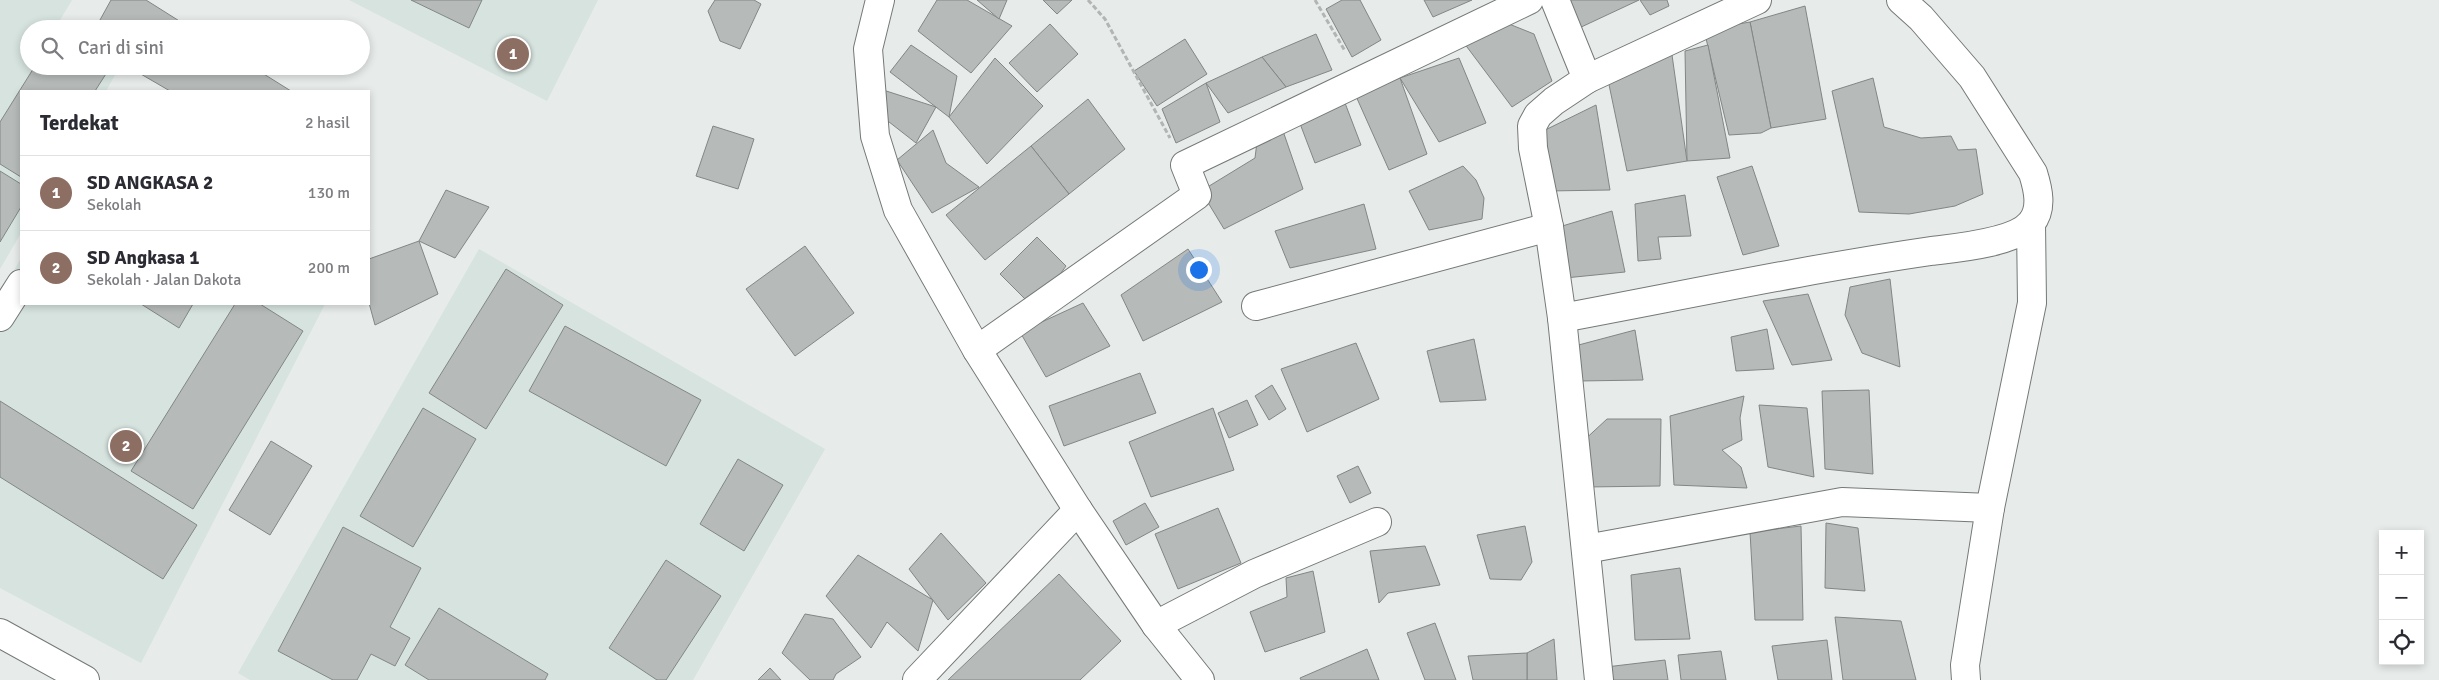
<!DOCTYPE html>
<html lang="id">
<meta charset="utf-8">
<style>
:root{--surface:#fff;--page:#f2f2f3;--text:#2b2b33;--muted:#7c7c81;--line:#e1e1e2;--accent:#111827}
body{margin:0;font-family:Signika,sans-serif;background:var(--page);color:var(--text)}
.controls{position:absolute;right:15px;bottom:15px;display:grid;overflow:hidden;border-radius:0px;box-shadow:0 2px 8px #0003}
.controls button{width:45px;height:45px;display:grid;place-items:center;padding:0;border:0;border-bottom:1px solid var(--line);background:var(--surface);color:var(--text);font:25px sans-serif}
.you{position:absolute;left:1198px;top:269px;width:18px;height:18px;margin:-12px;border:4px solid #fff;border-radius:50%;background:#1a73e8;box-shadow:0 0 0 8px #1a73e833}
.badge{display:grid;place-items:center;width:32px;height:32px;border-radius:50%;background:var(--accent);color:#fff;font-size:16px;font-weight:700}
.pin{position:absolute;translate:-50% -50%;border:2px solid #fff;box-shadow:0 1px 5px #0006}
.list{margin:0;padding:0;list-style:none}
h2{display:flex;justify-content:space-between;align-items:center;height:65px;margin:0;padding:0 20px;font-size:21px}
h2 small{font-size:16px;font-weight:400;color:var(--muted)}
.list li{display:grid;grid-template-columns:32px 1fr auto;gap:15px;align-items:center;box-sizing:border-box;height:75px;padding:0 20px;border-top:1px solid var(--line)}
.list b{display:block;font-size:19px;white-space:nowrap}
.list p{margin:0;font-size:16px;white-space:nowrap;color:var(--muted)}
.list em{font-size:16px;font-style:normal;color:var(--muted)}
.icon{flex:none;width:28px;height:28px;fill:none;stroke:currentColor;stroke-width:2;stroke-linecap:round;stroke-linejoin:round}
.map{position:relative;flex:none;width:2439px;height:680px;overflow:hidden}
.search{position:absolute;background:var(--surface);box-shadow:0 2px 8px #0003;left:20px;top:20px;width:350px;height:55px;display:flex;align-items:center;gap:12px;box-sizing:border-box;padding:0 18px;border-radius:28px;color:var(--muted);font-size:19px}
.panel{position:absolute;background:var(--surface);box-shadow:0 2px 8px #0003;left:20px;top:90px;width:350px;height:215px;border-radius:0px}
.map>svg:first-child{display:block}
.built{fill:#d6e3de;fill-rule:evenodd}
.building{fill:#b6bbb9;stroke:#828785}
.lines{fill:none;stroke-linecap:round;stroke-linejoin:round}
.minor-casing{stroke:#747977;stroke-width:30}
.path{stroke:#b2b5b4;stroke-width:3;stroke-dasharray:5 2.5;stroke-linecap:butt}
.minor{stroke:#fff;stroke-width:28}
</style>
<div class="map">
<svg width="2439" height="680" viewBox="0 0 2439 680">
<rect width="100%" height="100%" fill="#e7ebea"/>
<g class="built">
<path d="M0,0H72L57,25L63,29H29V66H120L106,91H21V233L0,269Z"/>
<path d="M349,0H598L547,101Z"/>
<path d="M479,249L825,449L693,680H666L721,596L666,560L609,647L657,680H545L548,674L439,608L405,665L429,680H357L371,654L396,666L410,638L390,627L421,568L343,527L278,650L333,680H250L238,673ZM506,269L563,305L486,429L429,393ZM565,326L701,400L665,466L530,391ZM738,459L783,485L744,551L700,524Z"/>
<path d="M21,258V304H325L141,663L0,588V295Z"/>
</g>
<g class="building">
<path d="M111,0H146L192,29H95Z"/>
<path d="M411,0H482L469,28Z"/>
<path d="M715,0H754L761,4L740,49L720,41L708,11Z"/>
<path d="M937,0H967L1012,26L971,73L918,31Z"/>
<path d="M977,0H1007L999,19Z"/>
<path d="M1043,0H1072L1057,14Z"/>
<path d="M1342,0H1360L1381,40L1352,57L1326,9Z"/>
<path d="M1424,0H1472L1433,17Z"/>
<path d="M1567,0H1639L1577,29Z"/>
<path d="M1640,0H1667L1669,6L1650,15Z"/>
<path d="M1805,6L1826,119L1771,128L1750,22Z"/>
<path d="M1750,22L1771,128L1761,133L1729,135L1704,30Z"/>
<path d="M1050,24L1078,54L1037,92L1009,63Z"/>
<path d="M1509,24L1534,34L1552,81L1512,107L1464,43Z"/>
<path d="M1316,34L1332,70L1286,87L1262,57Z"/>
<path d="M1185,39L1207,74L1157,106L1134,71Z"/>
<path d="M911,45L957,76L949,117L890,72Z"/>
<path d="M1708,45L1730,158L1687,161L1685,51Z"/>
<path d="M1672,55L1687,161L1627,171L1607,75Z"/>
<path d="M1262,57L1286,87L1228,113L1206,83Z"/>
<path d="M995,58L1043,106L987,164L949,117Z"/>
<path d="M1459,58L1486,123L1439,142L1400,78Z"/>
<path d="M35,66H111L95,91H21V177L0,164V122Z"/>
<path d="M127,66H251L291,91H170Z"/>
<path d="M1400,78L1427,154L1389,170L1355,94Z"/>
<path d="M1873,78L1884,127L1921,138L1951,136L1958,150L1976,149L1983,194L1955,206L1909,214L1859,212L1832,91Z"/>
<path d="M1206,83L1220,122L1176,143L1162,109Z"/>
<path d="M880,89L936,107L916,143L875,111Z"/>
<path d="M1088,99L1125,149L1069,194L1031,146Z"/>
<path d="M1345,103L1361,145L1315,163L1299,121Z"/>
<path d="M1596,105L1610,190L1547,191L1535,135Z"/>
<path d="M713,126L754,139L738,189L696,176Z"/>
<path d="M933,130L946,163L979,187L932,213L897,160Z"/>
<path d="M1283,131L1303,189L1224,229L1201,191L1255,158L1257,142Z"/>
<path d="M1031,146L1069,194L985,260L946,215Z"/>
<path d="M1463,166L1476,180L1484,198L1482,219L1429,230L1409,191Z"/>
<path d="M1752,166L1779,246L1743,255L1717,177Z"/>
<path d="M0,171L21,184V207L0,242Z"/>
<path d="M446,190L489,207L455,258L419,241Z"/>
<path d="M1685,195L1691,236L1658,237L1661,259L1638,261L1635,204Z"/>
<path d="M1364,204L1376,249L1290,268L1275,231Z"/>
<path d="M1612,211L1625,272L1565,278L1559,227Z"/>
<path d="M1037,237L1066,266L1035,309L1000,274Z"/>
<path d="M419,241L438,294L375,325L369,303V259Z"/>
<path d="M805,246L854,313L795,356L746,289Z"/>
<path d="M1188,249L1222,302L1143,341L1121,295Z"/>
<path d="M506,269L563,305L486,429L429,393Z"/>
<path d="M1890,279L1900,367L1862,353L1845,315L1850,287Z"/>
<path d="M1808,294L1832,360L1792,365L1763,301Z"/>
<path d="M1083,303L1110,346L1046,377L1020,332Z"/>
<path d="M141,304H193L179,328Z"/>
<path d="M235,304H260L303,331L193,509L131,471Z"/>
<path d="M565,326L701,400L666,466L529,391Z"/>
<path d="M1767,329L1774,369L1736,371L1731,337Z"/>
<path d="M1635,330L1643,380L1579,381L1571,347Z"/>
<path d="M1474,339L1486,400L1440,402L1427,351Z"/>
<path d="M1356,343L1379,399L1307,432L1281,369Z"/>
<path d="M1140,373L1156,413L1064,446L1049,406Z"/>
<path d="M1272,385L1286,409L1269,420L1255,396Z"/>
<path d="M1869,390L1873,474L1825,469L1822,391Z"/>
<path d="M1744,396L1740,418L1742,440L1722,450L1741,467L1747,488L1674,485L1670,416Z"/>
<path d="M1247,400L1258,425L1229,438L1218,413Z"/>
<path d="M0,401L197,525L163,579L0,477Z"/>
<path d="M1759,405L1807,408L1814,477L1768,467Z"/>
<path d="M423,408L476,439L413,547L360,516Z"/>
<path d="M1213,408L1234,470L1151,497L1129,442Z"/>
<path d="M1607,419H1661L1660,486L1586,487L1580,444Z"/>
<path d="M271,441L312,466L270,535L229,510Z"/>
<path d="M738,459L783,485L744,551L700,524Z"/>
<path d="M1358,466L1371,493L1350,503L1337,476Z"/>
<path d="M1145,503L1159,527L1126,545L1113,521Z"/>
<path d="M1218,508L1241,563L1178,589L1155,534Z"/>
<path d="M1826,523L1858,528L1865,591L1825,588Z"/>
<path d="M1525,526L1532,562L1521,580L1490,579L1477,535Z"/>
<path d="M1801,526L1803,620H1755L1750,532Z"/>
<path d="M343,527L421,568L390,627L410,638L395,666L371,654L357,680H333L278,651Z"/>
<path d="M941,533L986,583L948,620L909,569Z"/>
<path d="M1425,546L1440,585L1388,593L1379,603L1370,551Z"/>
<path d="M858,555L933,600L918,651L887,622L871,648L826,596Z"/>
<path d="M666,560L721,596L666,680H657L609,648Z"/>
<path d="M1680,568L1690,639L1635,640L1631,575Z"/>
<path d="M1313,571L1325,632L1265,652L1250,612L1287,597L1286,578Z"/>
<path d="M1059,574L1121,641L1080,680H948Z"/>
<path d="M439,608L548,674L545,680H429L405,665Z"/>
<path d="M805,614L833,619L861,657L836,674L833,680H810L782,653Z"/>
<path d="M1835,617L1901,621L1916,680H1843Z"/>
<path d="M1435,623L1456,680H1425L1407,633Z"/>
<path d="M1554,639L1557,680H1527V653Z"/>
<path d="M1827,640L1832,680H1778L1772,646Z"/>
<path d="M1367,649L1379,680H1301L1300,678Z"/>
<path d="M1721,651L1726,680H1681L1678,655Z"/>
<path d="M1527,653V680H1473L1468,656Z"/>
<path d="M1665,660L1668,680H1608L1606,667Z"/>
<path d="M770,668L781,680H758Z"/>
</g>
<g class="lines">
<g class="minor-casing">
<g id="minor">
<path d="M880,0L868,49L875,136L898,210L977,350L1078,510L1156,625L1200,680"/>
<path d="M1555,0L1587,79L1554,101L1538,115L1532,126L1533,148L1549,227L1562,318L1599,680"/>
<path d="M1587,79L1757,0"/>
<path d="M1256,306L1549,227"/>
<path d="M0,317L21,284"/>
<path d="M1562,318C1685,295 1807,269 1931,251C1955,248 2015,243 2031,223C2043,209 2038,189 2033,173L1972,77L1921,18L1901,0"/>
<path d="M977,350L1197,195L1185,165L1529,0"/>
<path d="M1586,549L1842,502L1990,508"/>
<path d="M1156,625L1254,574L1377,522"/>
<path d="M0,633L85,680"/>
<path d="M917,680L1078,510"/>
<path d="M1966,680L1965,665L1990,508L2032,303L2031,224"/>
</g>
</g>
<g class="path">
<path d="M1088,0L1105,19L1170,138"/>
<path d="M1315,0L1345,51"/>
</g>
<use href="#minor" class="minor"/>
</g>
</svg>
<div class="controls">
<button>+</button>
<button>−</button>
<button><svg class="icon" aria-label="locate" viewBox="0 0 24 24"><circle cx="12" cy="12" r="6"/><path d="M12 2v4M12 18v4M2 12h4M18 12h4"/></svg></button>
</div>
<div class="you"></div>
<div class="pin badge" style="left:513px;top:54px;background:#8d6e63">1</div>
<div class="pin badge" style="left:126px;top:446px;background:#8d6e63">2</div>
<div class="search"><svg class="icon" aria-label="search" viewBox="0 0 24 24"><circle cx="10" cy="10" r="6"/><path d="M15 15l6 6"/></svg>Cari di sini</div>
<section class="panel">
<h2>Terdekat<small>2 hasil</small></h2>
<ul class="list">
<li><span class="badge" style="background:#8d6e63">1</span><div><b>SD ANGKASA 2</b><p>Sekolah</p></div><em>130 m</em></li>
<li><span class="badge" style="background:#8d6e63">2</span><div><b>SD Angkasa 1</b><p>Sekolah · Jalan Dakota</p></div><em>200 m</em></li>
</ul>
</section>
</div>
